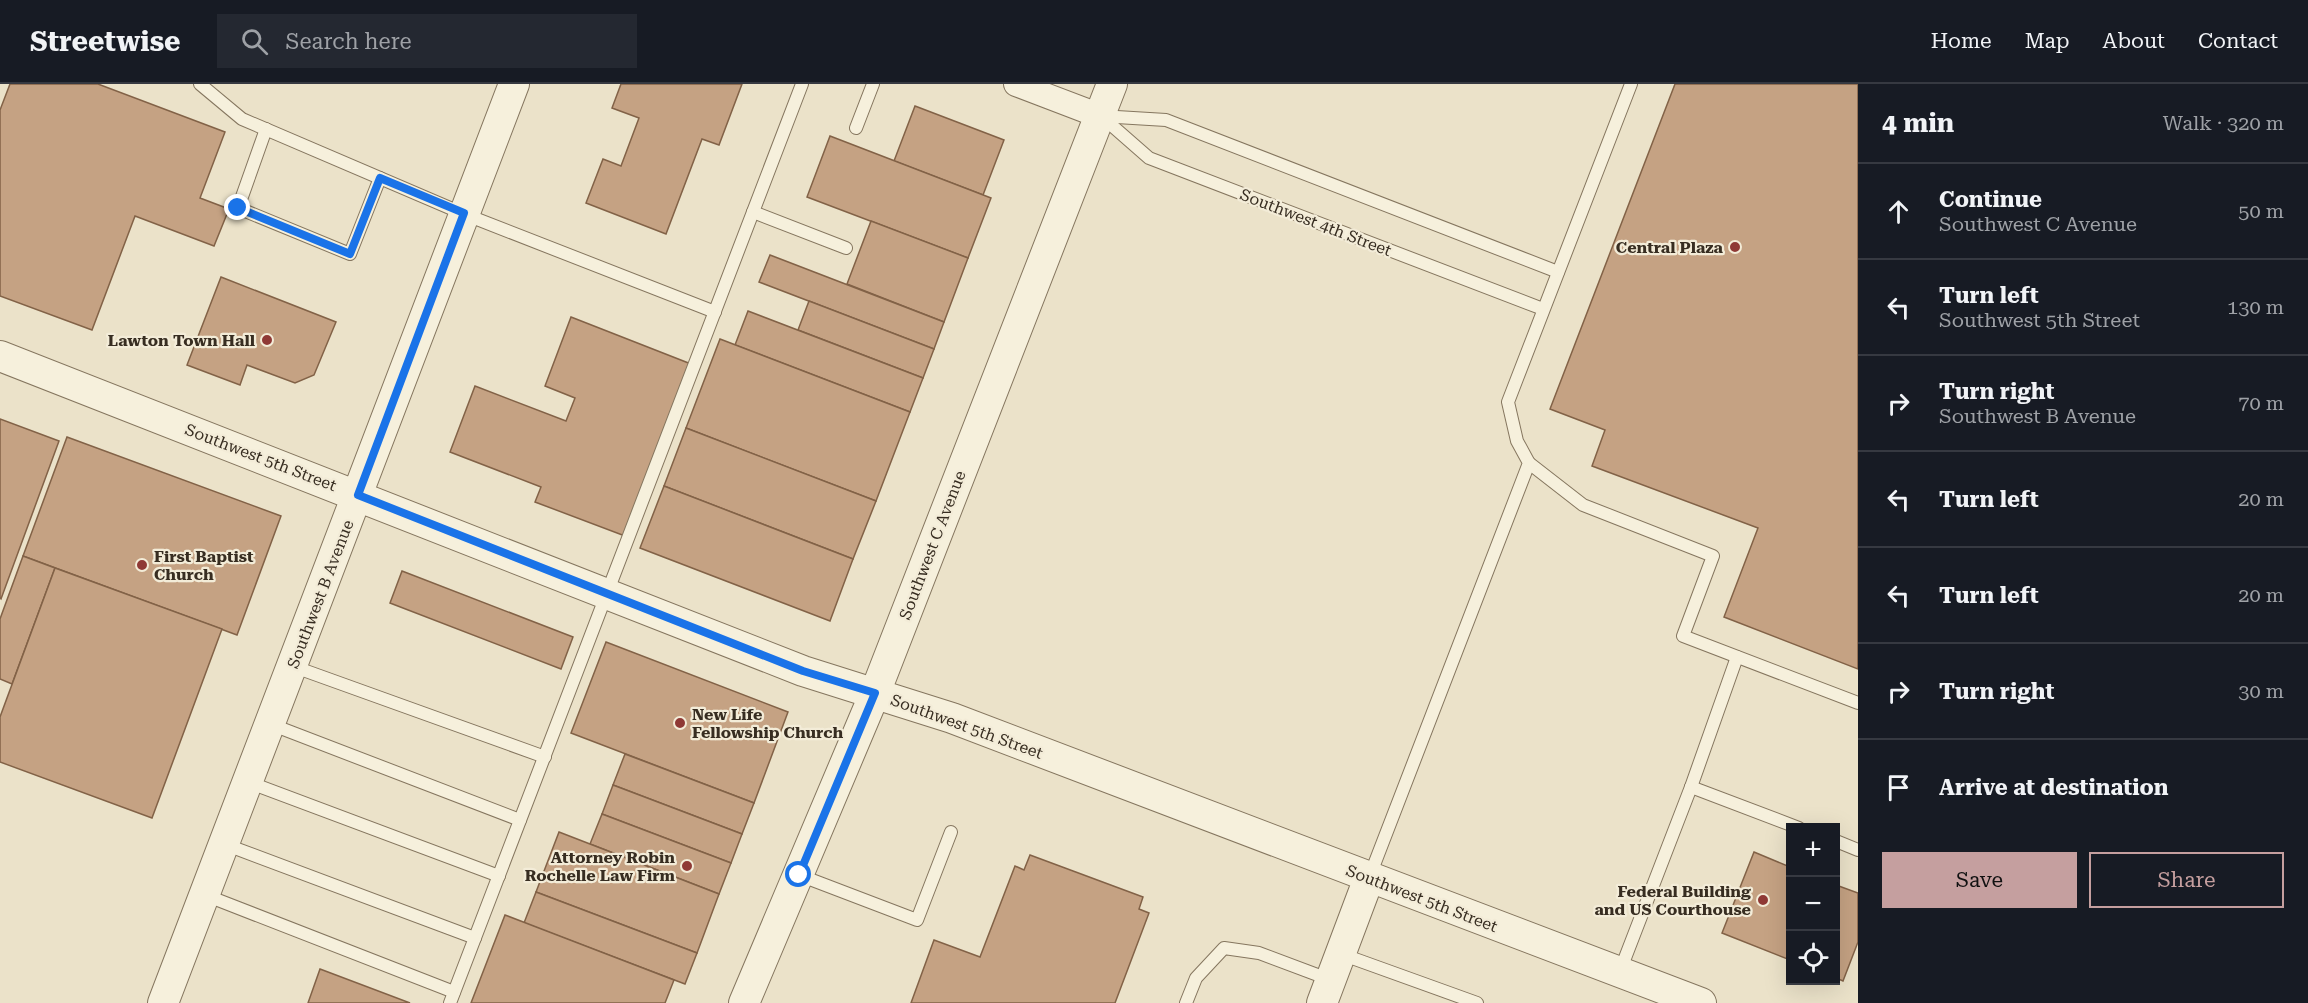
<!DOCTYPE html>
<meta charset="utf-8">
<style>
:root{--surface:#171b24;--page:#242831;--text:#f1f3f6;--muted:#9ea1a6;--line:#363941;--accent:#c59f9f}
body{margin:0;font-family:"Roboto Serif",serif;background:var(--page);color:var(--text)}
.controls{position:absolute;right:18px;bottom:18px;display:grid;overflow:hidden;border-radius:0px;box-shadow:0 6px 24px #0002}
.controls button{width:54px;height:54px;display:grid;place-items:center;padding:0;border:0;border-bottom:2px solid var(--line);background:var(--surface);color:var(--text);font:30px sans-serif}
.stop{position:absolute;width:18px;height:18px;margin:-14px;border:4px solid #1a73e8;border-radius:50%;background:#fff}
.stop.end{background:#1a73e8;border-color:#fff;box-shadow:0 2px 6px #0008}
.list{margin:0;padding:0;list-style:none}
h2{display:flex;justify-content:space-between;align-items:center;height:78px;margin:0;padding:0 24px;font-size:26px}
h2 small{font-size:20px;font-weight:400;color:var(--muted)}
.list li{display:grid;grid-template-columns:39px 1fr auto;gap:18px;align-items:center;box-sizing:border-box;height:96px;padding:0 24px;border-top:2px solid var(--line)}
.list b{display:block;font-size:22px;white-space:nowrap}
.list p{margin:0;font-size:20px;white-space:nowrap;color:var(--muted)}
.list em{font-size:20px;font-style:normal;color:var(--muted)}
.actions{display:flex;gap:12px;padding:18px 24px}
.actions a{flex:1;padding:14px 0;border:2px solid var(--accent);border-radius:0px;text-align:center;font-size:21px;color:var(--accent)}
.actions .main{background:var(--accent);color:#111}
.icon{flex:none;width:33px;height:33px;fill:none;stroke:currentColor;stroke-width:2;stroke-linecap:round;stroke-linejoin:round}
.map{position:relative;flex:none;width:1858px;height:919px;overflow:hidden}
header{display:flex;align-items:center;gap:36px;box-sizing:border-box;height:84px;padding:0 30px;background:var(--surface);border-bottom:2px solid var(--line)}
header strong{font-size:28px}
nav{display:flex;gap:33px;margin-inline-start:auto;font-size:21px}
.search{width:420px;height:54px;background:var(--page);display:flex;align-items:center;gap:15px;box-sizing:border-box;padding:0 21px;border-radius:0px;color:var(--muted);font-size:22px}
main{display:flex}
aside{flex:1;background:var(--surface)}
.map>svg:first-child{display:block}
.building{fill:#c5a283;stroke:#826247;stroke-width:1.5}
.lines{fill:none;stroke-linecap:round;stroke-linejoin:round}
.service-casing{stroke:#85765f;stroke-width:14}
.minor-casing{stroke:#85765f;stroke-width:26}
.tertiary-casing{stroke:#85765f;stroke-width:32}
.service{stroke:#f6f0dc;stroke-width:12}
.minor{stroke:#f6f0dc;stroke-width:24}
.tertiary{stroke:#f6f0dc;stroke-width:30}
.route{stroke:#1a73e8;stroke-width:8}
.poi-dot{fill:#8f3935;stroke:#f3ecd8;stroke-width:2}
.labels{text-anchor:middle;stroke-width:4.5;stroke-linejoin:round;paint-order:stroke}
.street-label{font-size:16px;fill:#372d21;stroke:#f3ecd8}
.poi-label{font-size:16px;font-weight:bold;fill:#372d21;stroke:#f3ecd8;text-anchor:end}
</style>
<header>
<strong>Streetwise</strong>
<div class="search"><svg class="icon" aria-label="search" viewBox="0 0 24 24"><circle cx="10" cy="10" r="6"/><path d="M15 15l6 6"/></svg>Search here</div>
<nav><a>Home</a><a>Map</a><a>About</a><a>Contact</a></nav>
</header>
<main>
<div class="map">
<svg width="1858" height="919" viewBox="0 0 1858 919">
<rect width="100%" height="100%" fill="#ebe2c9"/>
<g class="building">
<path d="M10,0H98L225,48L200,114L229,125L214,162L135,132L92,246L0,212V26Z"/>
<path d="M621,0H742L719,61L702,55L666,150L586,119L603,75L621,82L639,34L612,24Z"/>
<path d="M1675,0H1858V585L1724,533L1758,444L1592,382L1605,346L1550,325Z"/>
<path d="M915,22L1004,56L983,111L894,77Z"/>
<path d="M830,52L991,114L968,174L807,113Z"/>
<path d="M871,137L968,174L944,238L847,200Z"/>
<path d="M770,171L944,238L934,265L759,198Z"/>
<path d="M221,193L336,238L314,291L295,299L247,281L240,301L187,281Z"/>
<path d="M809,217L934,265L923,294L798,246Z"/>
<path d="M748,227L923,294L910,328L735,261Z"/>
<path d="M571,233L691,280L625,452L535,418L541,403L450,368L475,302L566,337L575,314L545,302Z"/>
<path d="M720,255L910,328L876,417L686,344Z"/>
<path d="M0,335L59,357L1,515L0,514Z"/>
<path d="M686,344L876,417L853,475L664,402Z"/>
<path d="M67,353L281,432L237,551L23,472Z"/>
<path d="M664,402L853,475L830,537L640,464Z"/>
<path d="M23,472L55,484L12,600L0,595V535Z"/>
<path d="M55,484L222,545L152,734L0,678V633Z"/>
<path d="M402,487L573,553L561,585L390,519Z"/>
<path d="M606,558L788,628L754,719L571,649Z"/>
<path d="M625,670L754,719L742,750L613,701Z"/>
<path d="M613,701L742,750L731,779L602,730Z"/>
<path d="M602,730L731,779L719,810L590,760Z"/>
<path d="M559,748L719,810L697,869L536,808Z"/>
<path d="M1754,768L1790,783V876L1722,849Z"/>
<path d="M1030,771L1143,813L1139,825L1149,829L1115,919H911L934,856L980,873L1015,782L1024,786Z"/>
<path d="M1836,801L1858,809V858L1843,897L1836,894Z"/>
<path d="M536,808L697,869L685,900L524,839Z"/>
<path d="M505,831L674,896L665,919H471Z"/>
<path d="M320,885L410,919H308Z"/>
</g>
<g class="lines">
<g class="service-casing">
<g id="service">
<path d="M200,0L242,35L464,130L715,228"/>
<path d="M1100,32L1166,36L1558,188"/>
<path d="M1101,32L1149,74L1543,225"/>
<path d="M856,44L873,0"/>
<path d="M266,45L238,124L350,170L380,94"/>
<path d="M753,128L846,164"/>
<path d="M1529,379L1583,421L1713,472L1683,552L1858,619"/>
<path d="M292,582L545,673"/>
<path d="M270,640L520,736"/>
<path d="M248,698L499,792"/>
<path d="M1691,703L1799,744"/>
<path d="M1836,757L1858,766"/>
<path d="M224,760L475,854"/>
<path d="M799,791L917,836L951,748"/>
<path d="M1369,794L1529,379L1517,357L1508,318L1631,0"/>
<path d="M205,811L454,908"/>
<path d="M1341,870L1477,919"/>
<path d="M1620,887L1691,703L1737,573"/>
<path d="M450,919L802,0"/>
<path d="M1186,919L1196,894L1224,864L1259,869L1331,896"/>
</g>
</g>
<g class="minor-casing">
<path id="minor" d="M1016,0L1100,32"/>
</g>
<g class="tertiary-casing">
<g id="tertiary">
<path d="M0,272L803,587L952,634L1701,919"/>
<path d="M163,919L514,0"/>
<path d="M744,919L875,609L1112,0"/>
<path d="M1322,919L1369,794"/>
</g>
</g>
<use href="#service" class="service"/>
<use href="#minor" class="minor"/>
<use href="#tertiary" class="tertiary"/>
</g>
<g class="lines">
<path class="route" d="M238,124L350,170L380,94L464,129L358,411L803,587L875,609L799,791"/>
</g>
<g class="poi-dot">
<circle cx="1735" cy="163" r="6"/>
<circle cx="267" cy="256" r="6"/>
<circle cx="142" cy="481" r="6"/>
<circle cx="680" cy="639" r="6"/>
<circle cx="687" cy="782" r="6"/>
<circle cx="1763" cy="816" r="6"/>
</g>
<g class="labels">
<g class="street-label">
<text transform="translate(1316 138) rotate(21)" y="6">Southwest 4th Street</text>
<text transform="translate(261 373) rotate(21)" y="6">Southwest 5th Street</text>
<text transform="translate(932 461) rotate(-69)" y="6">Southwest C Avenue</text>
<text transform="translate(320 510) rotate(-69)" y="6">Southwest B Avenue</text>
<text transform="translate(967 642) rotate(20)" y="6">Southwest 5th Street</text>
<text transform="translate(1422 814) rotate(21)" y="6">Southwest 5th Street</text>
</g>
<g class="poi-label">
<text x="1723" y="169">Central Plaza</text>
<text x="255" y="262">Lawton Town Hall</text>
<text x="154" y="478" text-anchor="start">First Baptist<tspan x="154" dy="18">Church</tspan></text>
<text x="692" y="636" text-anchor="start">New Life<tspan x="692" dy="18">Fellowship Church</tspan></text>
<text x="675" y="779">Attorney Robin<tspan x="675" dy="18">Rochelle Law Firm</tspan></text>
<text x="1751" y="813">Federal Building<tspan x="1751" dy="18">and US Courthouse</tspan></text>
</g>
</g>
</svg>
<div class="controls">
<button>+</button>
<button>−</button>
<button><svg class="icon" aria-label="locate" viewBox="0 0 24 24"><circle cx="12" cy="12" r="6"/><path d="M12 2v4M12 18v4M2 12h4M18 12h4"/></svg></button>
</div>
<div class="stop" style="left:799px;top:791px"></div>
<div class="stop end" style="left:238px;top:124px"></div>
</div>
<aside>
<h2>4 min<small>Walk · 320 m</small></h2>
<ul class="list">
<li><svg class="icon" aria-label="ahead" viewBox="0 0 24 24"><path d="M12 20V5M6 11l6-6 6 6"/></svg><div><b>Continue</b><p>Southwest C Avenue</p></div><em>50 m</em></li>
<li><svg class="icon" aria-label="left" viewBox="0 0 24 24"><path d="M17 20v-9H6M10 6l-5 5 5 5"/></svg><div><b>Turn left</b><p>Southwest 5th Street</p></div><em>130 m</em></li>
<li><svg class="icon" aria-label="right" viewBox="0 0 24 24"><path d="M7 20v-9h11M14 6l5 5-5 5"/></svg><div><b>Turn right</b><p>Southwest B Avenue</p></div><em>70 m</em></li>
<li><svg class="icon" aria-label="left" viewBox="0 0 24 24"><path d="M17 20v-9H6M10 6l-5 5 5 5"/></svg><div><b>Turn left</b></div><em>20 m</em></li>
<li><svg class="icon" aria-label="left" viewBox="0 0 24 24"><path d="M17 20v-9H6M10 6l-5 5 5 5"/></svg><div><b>Turn left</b></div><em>20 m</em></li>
<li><svg class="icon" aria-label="right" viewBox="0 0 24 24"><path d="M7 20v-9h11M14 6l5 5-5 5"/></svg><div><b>Turn right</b></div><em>30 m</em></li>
<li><svg class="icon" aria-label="arrive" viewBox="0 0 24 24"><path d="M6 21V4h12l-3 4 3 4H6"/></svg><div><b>Arrive at destination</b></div></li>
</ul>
<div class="actions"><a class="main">Save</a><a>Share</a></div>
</aside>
</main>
